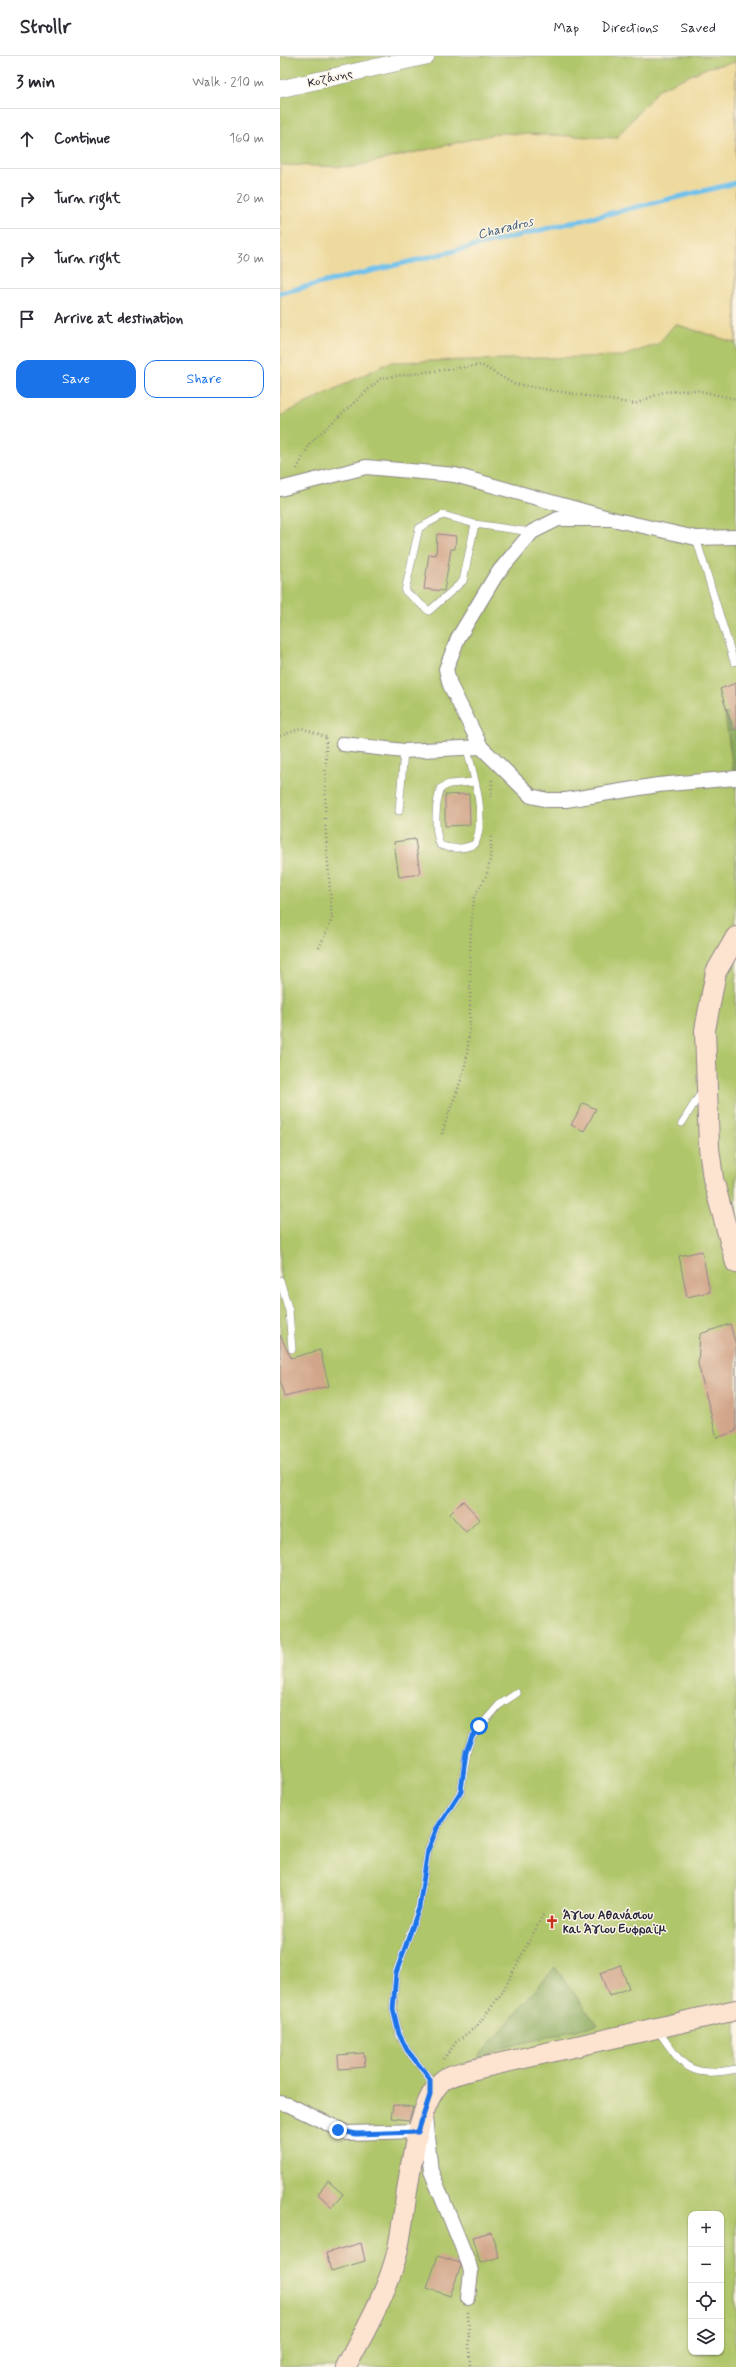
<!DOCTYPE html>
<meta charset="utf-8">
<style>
:root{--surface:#fff;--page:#f2f2f3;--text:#2b2b33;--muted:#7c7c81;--line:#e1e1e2;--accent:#1a73e8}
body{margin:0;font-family:Mynerve,sans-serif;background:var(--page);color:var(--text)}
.controls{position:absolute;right:12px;bottom:12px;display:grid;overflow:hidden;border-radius:8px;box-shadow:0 1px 3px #0004}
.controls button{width:36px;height:36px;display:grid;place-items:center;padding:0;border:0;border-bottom:1px solid var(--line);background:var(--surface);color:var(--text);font:20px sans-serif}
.stop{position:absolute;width:12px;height:12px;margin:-9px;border:3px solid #1a73e8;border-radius:50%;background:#fff}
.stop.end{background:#1a73e8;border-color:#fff;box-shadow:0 1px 4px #0008}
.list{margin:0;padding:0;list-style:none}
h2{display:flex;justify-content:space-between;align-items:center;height:52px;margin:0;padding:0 16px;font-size:17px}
h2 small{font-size:13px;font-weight:400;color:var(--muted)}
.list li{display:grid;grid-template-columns:26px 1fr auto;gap:12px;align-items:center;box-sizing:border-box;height:60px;padding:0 16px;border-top:1px solid var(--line)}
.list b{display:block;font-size:15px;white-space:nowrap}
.list em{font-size:13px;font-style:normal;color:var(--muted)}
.actions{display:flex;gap:8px;padding:12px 16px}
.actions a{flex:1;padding:9px 0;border:1px solid var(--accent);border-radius:12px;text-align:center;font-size:14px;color:var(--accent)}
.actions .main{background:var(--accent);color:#fff}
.icon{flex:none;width:22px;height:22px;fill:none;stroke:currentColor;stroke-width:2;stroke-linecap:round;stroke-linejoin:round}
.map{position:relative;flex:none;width:456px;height:2311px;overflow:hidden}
header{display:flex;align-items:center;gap:24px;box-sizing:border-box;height:56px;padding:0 20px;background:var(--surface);border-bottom:1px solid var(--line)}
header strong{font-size:19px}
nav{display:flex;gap:22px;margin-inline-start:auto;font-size:14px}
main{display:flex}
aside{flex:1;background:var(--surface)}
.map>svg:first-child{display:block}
.green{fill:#b0c66a;stroke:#697452;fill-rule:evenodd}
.forest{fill:#8cab5e;stroke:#57664c}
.sand{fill:#eeda9e;stroke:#887e6c}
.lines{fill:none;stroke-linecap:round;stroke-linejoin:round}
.stream{stroke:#70c1ec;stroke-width:5}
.building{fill:#d1a589}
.service-casing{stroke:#8d8486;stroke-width:8}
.minor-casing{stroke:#8d8486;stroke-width:16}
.tertiary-casing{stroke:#8d8486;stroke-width:18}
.secondary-casing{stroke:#8d8486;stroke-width:22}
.path{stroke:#8d8486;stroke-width:2.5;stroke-dasharray:1 3;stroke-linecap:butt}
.service{stroke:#fff;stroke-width:7}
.minor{stroke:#fff;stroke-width:14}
.tertiary{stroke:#fff;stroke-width:17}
.secondary{stroke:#fde4d1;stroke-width:20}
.route{stroke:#1a73e8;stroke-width:5}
.labels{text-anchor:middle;stroke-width:3;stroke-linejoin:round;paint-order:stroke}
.street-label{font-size:12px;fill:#22223b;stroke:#fcf5e5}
.poi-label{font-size:12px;font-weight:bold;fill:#22223b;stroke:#fcf5e5;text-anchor:start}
.water-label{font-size:13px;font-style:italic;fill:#3d5a79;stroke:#fcf5e5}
</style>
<header>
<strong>Strollr</strong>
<nav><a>Map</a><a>Directions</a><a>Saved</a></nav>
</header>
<main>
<aside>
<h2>3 min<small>Walk · 210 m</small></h2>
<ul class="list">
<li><svg class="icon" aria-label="ahead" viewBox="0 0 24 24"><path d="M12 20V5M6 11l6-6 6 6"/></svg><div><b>Continue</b></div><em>160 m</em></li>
<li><svg class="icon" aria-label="right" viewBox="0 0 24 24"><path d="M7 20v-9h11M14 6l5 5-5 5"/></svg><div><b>Turn right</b></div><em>20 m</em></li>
<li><svg class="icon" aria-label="right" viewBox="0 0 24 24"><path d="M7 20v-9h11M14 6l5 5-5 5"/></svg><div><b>Turn right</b></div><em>30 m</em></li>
<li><svg class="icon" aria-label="arrive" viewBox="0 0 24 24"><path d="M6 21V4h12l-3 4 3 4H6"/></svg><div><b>Arrive at destination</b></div></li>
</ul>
<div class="actions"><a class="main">Save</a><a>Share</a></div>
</aside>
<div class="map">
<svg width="456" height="2311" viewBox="0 0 456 2311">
<rect width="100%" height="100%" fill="#fcf5e5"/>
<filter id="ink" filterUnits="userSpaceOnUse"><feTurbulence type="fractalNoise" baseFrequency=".025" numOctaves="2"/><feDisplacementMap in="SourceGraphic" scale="8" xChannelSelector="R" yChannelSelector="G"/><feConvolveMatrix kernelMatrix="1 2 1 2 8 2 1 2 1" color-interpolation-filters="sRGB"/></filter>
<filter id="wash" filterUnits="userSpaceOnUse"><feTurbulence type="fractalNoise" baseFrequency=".012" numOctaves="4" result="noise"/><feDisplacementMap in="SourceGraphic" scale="16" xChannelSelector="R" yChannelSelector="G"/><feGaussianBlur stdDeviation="0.9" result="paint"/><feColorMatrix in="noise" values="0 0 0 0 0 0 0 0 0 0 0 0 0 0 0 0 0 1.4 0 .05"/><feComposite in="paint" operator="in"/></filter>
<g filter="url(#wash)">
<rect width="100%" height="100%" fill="#f8e7d1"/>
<path class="green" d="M0,0H456V2311H0ZM411,2158H441V2296H411Z"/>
<g class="forest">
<path d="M456,654V733L445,658Z"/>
<path d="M275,1911L317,1969L222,1992L191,2010Z"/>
</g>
<path class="sand" d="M456,6V287L395,268L378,288L343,300L110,306L0,360V109L72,111L219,77L336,82L379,33L429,11Z"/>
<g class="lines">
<path class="stream" d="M0,237L456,127"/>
</g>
<g id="blocks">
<g class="building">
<path d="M157,478L176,480L175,493H171L164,535L144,533L149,498L156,499Z"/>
<path d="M456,627V673L453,674L440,633Z"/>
<path d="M189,738L190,769L165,770V739Z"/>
<path d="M135,783L140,818L119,821L114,786Z"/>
<path d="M303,1047L316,1053L304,1075L291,1069Z"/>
<path d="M422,1195L430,1236L407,1241L399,1200Z"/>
<path d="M450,1268L456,1289V1375L437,1382L418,1308L420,1278Z"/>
<path d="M0,1279L11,1302L40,1294L49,1330L4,1341L0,1325Z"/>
<path d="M183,1445L200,1463L186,1476L170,1458Z"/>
<path d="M340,1909L349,1932L329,1940L320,1917Z"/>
<path d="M84,1997L85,2011L59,2013L58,1999Z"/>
<path d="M113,2049L133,2051L129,2064L111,2062Z"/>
<path d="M48,2125L63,2138L52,2151L38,2138Z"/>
<path d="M211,2176L219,2201L200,2207L193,2181Z"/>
<path d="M81,2187L85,2205L51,2215L46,2197Z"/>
<path d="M158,2200L180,2207L181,2210L170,2240L147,2232Z"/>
</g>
</g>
</g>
<g filter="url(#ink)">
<use href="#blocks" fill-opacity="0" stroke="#8d8486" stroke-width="1"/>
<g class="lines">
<g class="service-casing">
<g id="service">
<path d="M195,468L183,525L149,555L125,535L139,472L163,459L195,468L251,476"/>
<path d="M416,482L454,606"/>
<path d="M187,693C194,722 207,759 195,788C184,793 172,794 160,789C154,773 155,747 161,732L169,728L194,726"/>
<path d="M119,755L124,695"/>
<path d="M402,1067L422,1035"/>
<path d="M0,1224L9,1255L12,1293"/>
<path d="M377,1973C403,2010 408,2023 456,2013"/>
<path d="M150,2033V2023L127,1994L119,1978L113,1953L116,1917L139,1851L148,1794L157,1772L181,1735L187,1695L192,1680L219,1649L237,1637"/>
</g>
</g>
<g class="minor-casing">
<g id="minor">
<path d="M0,433L86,411L175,419L332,463L416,482L456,481"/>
<path d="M332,463H278L252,476L216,519L178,582L166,613L170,629L201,691L251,740L268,744H286L378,729L456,722"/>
<path d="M63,688L124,695L201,691"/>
<path d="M0,2047L9,2049L67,2077L138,2075"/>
<path d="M145,2062L151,2115L189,2208L191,2216L188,2242"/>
</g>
</g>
<g class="tertiary-casing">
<path id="tertiary" d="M0,33L146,0"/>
</g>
<g class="secondary-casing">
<g id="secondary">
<path d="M456,881L436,916L425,974L429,1092L433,1123L456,1207"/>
<path d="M66,2311C85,2274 107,2237 117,2197C127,2155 131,2056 160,2027C167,2019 181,2017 191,2014L456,1954"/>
</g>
</g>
<g class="path">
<path d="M17,413L30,387L101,322L201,309L234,328L355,348L383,336L416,334L456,343"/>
<path d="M0,680L22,672L48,682"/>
<path d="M211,741L212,722"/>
<path d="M39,892L52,863L45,765L46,681"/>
<path d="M162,1078C169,1051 184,1025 187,997C194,947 186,895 194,844C195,836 203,828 206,820C211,806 211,793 211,778"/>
<path d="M164,2003L176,1986L197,1970L222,1937L264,1857"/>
<path d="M188,2256L190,2311"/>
</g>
<use href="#service" class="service"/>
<use href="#minor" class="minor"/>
<use href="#tertiary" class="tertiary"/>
<use href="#secondary" class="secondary"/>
</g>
</g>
<g class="lines" filter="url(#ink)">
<path class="route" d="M58,2074L76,2078L138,2076L150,2039V2023L127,1994L119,1978L113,1953L116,1917L139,1852L148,1794L157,1772L181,1735L186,1696L192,1680L199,1670"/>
</g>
<defs>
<g id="church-bare" transform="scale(1.08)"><path d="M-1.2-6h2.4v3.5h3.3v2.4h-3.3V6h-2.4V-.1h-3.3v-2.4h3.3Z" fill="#c8321e" stroke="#fcf5e5" stroke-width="2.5" paint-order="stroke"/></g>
</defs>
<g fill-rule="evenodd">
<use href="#church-bare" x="272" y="1866"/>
</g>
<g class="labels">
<g class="street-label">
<text transform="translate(50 22) rotate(-13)" y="4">Κοζάνης</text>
</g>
<g class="poi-label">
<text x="283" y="1863">Άγιου Αθανάσιου<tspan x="283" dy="14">και Άγιου Ευφραϊμ</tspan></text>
</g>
<g class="water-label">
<text transform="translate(225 171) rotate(-14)" y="5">Charadros</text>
</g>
</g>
</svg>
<div class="controls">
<button>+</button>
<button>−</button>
<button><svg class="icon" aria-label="locate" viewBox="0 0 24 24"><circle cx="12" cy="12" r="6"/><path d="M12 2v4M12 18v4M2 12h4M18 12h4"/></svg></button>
<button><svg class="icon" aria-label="layers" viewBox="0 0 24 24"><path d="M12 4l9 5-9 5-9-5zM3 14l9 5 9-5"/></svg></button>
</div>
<div class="stop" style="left:199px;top:1670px"></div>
<div class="stop end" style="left:58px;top:2074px"></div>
</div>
</main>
